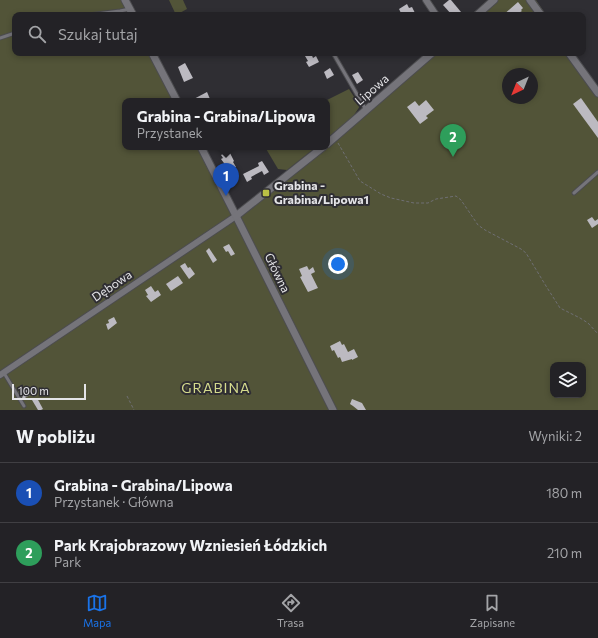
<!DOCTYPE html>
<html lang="pl">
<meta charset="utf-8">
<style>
:root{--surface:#232226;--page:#2f2f32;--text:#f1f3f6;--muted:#a3a4a7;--line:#403f43;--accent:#1a73e8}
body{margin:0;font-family:Commissioner,sans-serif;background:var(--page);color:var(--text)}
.controls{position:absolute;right:12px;bottom:12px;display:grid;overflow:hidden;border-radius:8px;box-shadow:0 2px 6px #0003}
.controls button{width:36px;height:36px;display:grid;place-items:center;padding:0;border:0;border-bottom:1px solid var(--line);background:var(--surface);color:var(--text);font:20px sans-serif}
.compass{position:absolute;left:502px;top:68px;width:36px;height:36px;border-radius:50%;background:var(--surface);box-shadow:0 2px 6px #0003;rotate:223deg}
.scale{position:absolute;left:12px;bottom:10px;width:74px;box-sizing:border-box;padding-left:4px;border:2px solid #e4e4e7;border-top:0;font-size:11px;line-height:14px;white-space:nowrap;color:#e4e4e7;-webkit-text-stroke:3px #2f2e33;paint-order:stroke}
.you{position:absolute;left:338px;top:264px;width:14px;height:14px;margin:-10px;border:3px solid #fff;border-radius:50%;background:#1a73e8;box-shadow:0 0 0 6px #1a73e833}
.badge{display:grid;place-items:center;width:26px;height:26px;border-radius:50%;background:var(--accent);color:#fff;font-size:13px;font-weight:700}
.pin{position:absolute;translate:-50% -33px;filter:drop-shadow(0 1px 2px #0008)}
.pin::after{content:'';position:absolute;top:21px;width:14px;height:12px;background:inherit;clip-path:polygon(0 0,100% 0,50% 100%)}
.popup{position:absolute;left:122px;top:98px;width:208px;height:52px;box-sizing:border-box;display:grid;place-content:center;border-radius:8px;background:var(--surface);filter:drop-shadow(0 1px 3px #0005);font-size:13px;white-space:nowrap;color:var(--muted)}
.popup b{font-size:15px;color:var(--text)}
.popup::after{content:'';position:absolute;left:50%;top:100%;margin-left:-8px;border:8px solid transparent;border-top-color:var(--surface)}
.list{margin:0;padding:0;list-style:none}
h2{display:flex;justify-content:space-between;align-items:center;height:52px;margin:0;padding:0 16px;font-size:17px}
h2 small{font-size:13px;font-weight:400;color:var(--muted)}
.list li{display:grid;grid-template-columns:26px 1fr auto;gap:12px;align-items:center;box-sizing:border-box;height:60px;padding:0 16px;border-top:1px solid var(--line)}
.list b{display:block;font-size:15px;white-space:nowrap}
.list p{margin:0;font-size:13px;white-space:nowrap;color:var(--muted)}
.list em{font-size:13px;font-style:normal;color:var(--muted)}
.icon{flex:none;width:22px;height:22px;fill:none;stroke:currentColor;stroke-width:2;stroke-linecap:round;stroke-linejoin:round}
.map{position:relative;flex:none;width:598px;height:410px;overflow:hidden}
.search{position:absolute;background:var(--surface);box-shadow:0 2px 6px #0003;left:12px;right:12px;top:12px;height:44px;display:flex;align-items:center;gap:10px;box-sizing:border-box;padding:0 14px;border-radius:8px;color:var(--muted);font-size:15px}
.sheet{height:172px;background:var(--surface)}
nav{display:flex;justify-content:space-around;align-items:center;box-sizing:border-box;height:56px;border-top:1px solid var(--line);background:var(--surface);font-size:11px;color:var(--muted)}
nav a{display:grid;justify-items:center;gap:2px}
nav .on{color:var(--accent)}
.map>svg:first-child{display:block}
.green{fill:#525438;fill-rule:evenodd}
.building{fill:#bcbac1}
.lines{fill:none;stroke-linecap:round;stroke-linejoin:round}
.service-casing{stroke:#4c4c4f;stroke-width:5}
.minor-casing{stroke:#4c4c4f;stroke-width:8}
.tertiary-casing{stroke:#4c4c4f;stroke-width:9}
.path{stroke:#6f6f73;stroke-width:1;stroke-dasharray:3 2;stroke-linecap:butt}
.service{stroke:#75747a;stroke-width:3}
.minor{stroke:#75747a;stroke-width:6}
.tertiary{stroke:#75747a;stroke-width:7}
.poi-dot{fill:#bac045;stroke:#2f2e33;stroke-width:1.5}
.labels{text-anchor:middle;stroke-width:4;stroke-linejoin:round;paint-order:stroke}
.street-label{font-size:12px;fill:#e4e4e7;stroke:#2f2e33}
.poi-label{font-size:12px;font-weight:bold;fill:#e4e4e7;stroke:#2f2e33;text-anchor:start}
.quarter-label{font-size:14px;letter-spacing:1px;fill:#d5db8d;stroke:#2f2e33}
</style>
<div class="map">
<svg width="598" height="410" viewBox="0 0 598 410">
<rect width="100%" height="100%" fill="#2f2e33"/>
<g class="green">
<path d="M0,0H128L136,15H15V53H155L179,101H125V147H202L238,217L432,53H572L598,90V410H0ZM508,74H532V98H508ZM553,365H583V395H553Z"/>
<path d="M169,0H183L187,9L176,15Z"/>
<path d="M495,0H536L546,15H477Z"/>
<path d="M349,89L360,106L352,118L327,138V101H325Z"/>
<path d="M265,147H316L287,170L278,169Z"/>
</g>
<g class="building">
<path d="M449,0H451L461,12L457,15H452L443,5Z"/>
<path d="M518,2L523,8L521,10L522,11L517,14L513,13L511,15H503Z"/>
<path d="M407,4L409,8L412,7L415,13L411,15H402L399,9Z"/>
<path d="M311,53L313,58L316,56L319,62L309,67L306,62L308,61L305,56Z"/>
<path d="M185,63L193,78L184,82L178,67Z"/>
<path d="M330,68L334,75L327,79L324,72Z"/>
<path d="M358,72L363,80L357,84L352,75Z"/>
<path d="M207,92L210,99L206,101H190Z"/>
<path d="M581,98L598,122V138L573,104Z"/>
<path d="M426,100L434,110L426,116L428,118L420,124L407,107L415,101L419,106Z"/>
<path d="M229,151L234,161L233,162L236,167L229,170L221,159L223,158L221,155Z"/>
<path d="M262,161L269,172L264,175L262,171L251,177L252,179L247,182L243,174L259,166L258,163Z"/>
<path d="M592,217L595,221L598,219V224L592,228L587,220Z"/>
<path d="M229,244L235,254L231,256L228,251L226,252L223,247Z"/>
<path d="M209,248L217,260L213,263L206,251Z"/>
<path d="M185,263L188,268L190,267L195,274L189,279L180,266Z"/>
<path d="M307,266L309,270L313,267L315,272L311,274L318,288L308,292L300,277L302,276L299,269Z"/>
<path d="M178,276L183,283L171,291L166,284Z"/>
<path d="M151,286L155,292L158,290L161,295L151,302L146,296L148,295L145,290Z"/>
<path d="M114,317L117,323L108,330L106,324L109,323L108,320Z"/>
<path d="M340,341L342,345L344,344L348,352L354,349L358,357L352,360V359L342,362L340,357L338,358L334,350L332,351L330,346Z"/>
<path d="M26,389L30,395L23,399L20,393Z"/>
<path d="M37,398L43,409L41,410H38L32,400Z"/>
<path d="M352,399L362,403L366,410H358L353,406L350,404Z"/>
</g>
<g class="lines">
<g class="service-casing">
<g id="service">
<path d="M89,15L120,11L130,9"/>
<path d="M0,38L15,33"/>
<path d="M333,53L366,110"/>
<path d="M574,193L598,172"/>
<path d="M4,373L24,406"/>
</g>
</g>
<g class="minor-casing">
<g id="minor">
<path d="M426,0L436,15"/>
<path d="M0,375L236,216"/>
</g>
</g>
<g class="tertiary-casing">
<g id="tertiary">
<path d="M125,0L133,15"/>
<path d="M530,0L541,15"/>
<path d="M477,15L494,0"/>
<path d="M152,53L177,101"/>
<path d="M569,53L598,93"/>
<path d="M327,144L432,53"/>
<path d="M201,147L236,216L333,410"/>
<path d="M236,216L323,147"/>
</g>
</g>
<g class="path">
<path d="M338,143L360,181L381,194L391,198L414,203H428L436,199L456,196L461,200L478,225L485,230L521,249L526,253L546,286L560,308L580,318L588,323L598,334"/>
<path d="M127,396L134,410"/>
</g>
<use href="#service" class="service"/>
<use href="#minor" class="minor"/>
<use href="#tertiary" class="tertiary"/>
</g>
<rect class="poi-dot" x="262" y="189" width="8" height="8" rx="2"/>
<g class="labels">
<g class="street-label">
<text transform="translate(372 90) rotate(-41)" y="4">Lipowa</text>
<text transform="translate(277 273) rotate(64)" y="4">Główna</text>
<text transform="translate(112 286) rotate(-34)" y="4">Dębowa</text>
</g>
<g class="poi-label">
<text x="274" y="190">Grabina -<tspan x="274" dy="14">Grabina/Lipowa1</tspan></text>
</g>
<g class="quarter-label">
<text x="216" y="393">GRABINA</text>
</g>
</g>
</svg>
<div class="controls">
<button><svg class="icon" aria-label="layers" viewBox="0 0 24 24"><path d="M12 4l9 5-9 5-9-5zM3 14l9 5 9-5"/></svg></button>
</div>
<svg class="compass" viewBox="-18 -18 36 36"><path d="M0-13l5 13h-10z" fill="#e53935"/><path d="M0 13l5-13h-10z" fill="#a3a4a7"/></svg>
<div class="scale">100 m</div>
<div class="you"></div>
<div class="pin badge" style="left:226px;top:196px;background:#1a4fb4">1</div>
<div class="popup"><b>Grabina - Grabina/Lipowa</b>Przystanek</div>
<div class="pin badge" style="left:453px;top:157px;background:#2e9e5b">2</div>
<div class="search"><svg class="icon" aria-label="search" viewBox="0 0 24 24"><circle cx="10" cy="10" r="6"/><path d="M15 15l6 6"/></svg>Szukaj tutaj</div>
</div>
<section class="sheet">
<h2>W pobliżu<small>Wyniki: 2</small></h2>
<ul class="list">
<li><span class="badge" style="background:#1a4fb4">1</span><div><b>Grabina - Grabina/Lipowa</b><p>Przystanek · Główna</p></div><em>180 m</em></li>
<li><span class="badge" style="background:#2e9e5b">2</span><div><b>Park Krajobrazowy Wzniesień Łódzkich</b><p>Park</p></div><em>210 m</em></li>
</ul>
</section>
<nav>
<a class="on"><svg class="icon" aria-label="map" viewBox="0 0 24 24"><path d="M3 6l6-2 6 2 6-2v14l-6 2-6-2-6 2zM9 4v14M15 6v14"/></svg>Mapa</a>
<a><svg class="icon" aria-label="directions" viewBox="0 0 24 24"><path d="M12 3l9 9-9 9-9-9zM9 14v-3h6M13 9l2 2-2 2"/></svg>Trasa</a>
<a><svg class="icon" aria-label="saved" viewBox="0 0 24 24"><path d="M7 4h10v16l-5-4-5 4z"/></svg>Zapisane</a>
</nav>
